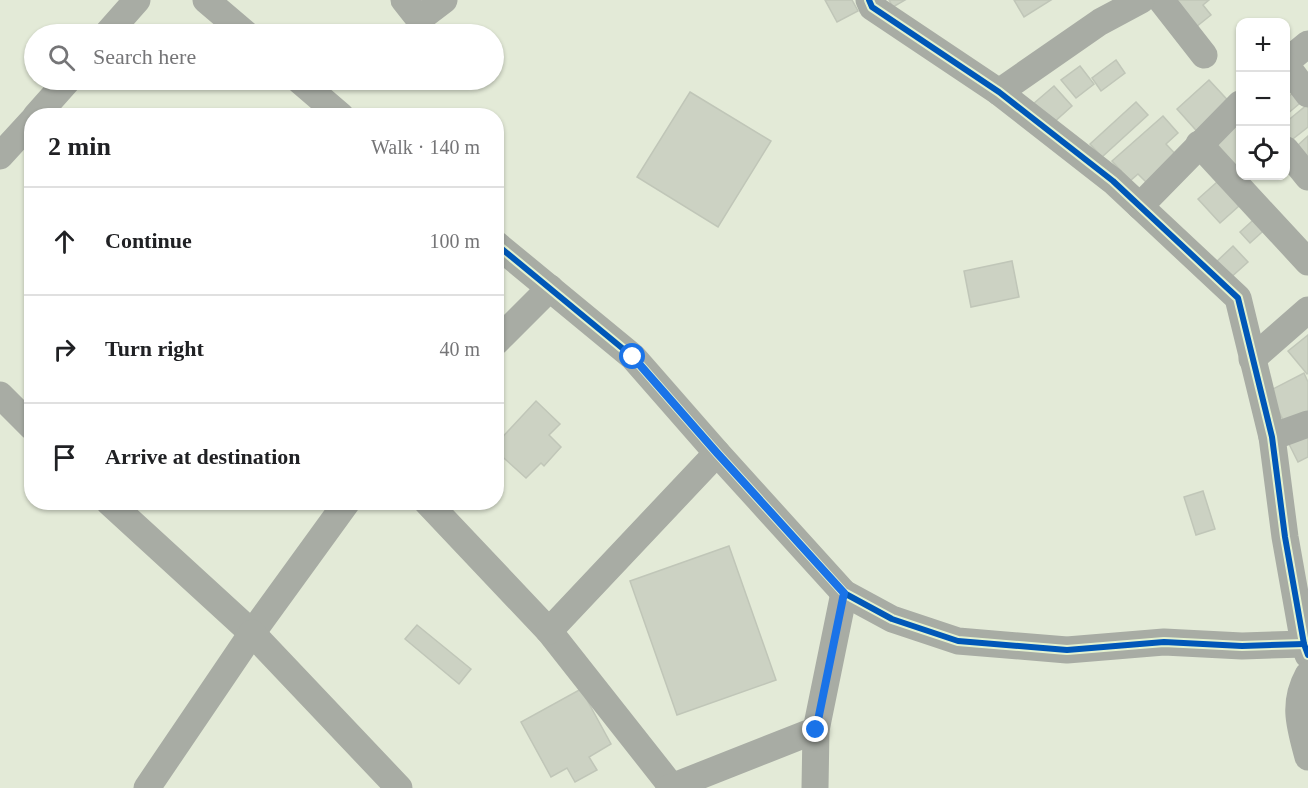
<!DOCTYPE html>
<meta charset="utf-8">
<style>
:root{--surface:#fff;--page:#f2f2f2;--text:#202124;--muted:#757577;--line:#e0e0e0}
body{margin:0;font-family:"Times New Roman",serif;background:var(--page);color:var(--text)}
.controls{position:absolute;right:18px;top:18px;display:grid;overflow:hidden;border-radius:12px;box-shadow:0 2px 4px #0004}
.controls button{width:54px;height:54px;display:grid;place-items:center;padding:0;border:0;border-bottom:2px solid var(--line);background:var(--surface);color:var(--text);font:30px sans-serif}
.stop{position:absolute;width:18px;height:18px;margin:-14px;border:4px solid #1a73e8;border-radius:50%;background:#fff}
.stop.end{background:#1a73e8;border-color:#fff;box-shadow:0 2px 6px #0008}
.list{margin:0;padding:0;list-style:none}
h2{display:flex;justify-content:space-between;align-items:center;height:78px;margin:0;padding:0 24px;font-size:26px}
h2 small{font-size:20px;font-weight:400;color:var(--muted)}
.list li{display:grid;grid-template-columns:39px 1fr auto;gap:18px;align-items:center;box-sizing:border-box;height:108px;padding:0 24px;border-top:2px solid var(--line)}
.list b{display:block;font-size:22px;white-space:nowrap}
.list em{font-size:20px;font-style:normal;color:var(--muted)}
.icon{flex:none;width:33px;height:33px;fill:none;stroke:currentColor;stroke-width:2;stroke-linecap:round;stroke-linejoin:round}
.map{position:relative;flex:none;width:1308px;height:788px;overflow:hidden}
.search{position:absolute;background:var(--surface);box-shadow:0 2px 4px #0004;left:24px;top:24px;width:480px;height:66px;display:flex;align-items:center;gap:15px;box-sizing:border-box;padding:0 21px;border-radius:33px;color:var(--muted);font-size:22px}
.panel{position:absolute;background:var(--surface);box-shadow:0 2px 4px #0004;left:24px;top:108px;width:480px;height:402px;border-radius:24px}
.map>svg:first-child{display:block}
.building{fill:#ccd2c3;stroke:#c0c6b8;stroke-width:1.5}
.lines{fill:none;stroke-linecap:round;stroke-linejoin:round}
.minor{stroke:#a8aca4;stroke-width:27}
.cycleway-casing{stroke:#e4f2cf;stroke-width:10}
.cycleway{stroke:#0057b8;stroke-width:6}
.route{stroke:#1a73e8;stroke-width:8}
</style>
<div class="map">
<svg width="1308" height="788" viewBox="0 0 1308 788">
<rect width="100%" height="100%" fill="#e3ead7"/>
<g class="building">
<path d="M825,0H852L858,11L837,22Z"/>
<path d="M889,0H905L893,7Z"/>
<path d="M1014,0H1051L1024,17Z"/>
<path d="M1168,0H1209L1203,5L1211,15L1191,31Z"/>
<path d="M1116,60L1125,73L1101,91L1092,78Z"/>
<path d="M1080,66L1094,84L1076,98L1061,80Z"/>
<path d="M1209,80L1235,108L1202,137L1177,109Z"/>
<path d="M1054,86L1072,106L1051,125L1033,104Z"/>
<path d="M1297,89L1305,99L1286,115V99Z"/>
<path d="M690,92L771,141L718,227L637,177Z"/>
<path d="M1136,102L1148,115L1102,157L1090,144Z"/>
<path d="M1308,104V127L1289,142L1286,137V122Z"/>
<path d="M1240,115V168L1239,169L1211,138Z"/>
<path d="M1163,116L1178,133L1166,144L1179,158L1149,185L1138,174L1130,181L1112,161Z"/>
<path d="M1308,136V157L1298,145Z"/>
<path d="M1226,174L1248,198L1220,223L1198,199Z"/>
<path d="M1262,212L1272,223L1250,243L1240,232Z"/>
<path d="M1233,246L1248,262L1228,280L1214,264Z"/>
<path d="M1012,261L1019,297L971,307L964,271Z"/>
<path d="M1308,335V373L1307,374L1288,351Z"/>
<path d="M1304,373L1308,382V418L1287,428L1269,391Z"/>
<path d="M536,401L560,424L549,435L561,447L544,466L541,463L526,478L496,451V444Z"/>
<path d="M1308,431V457L1298,462L1287,440Z"/>
<path d="M1203,491L1215,529L1196,535L1184,497Z"/>
<path d="M729,546L776,680L677,715L630,581Z"/>
<path d="M417,625L471,669L459,684L405,639Z"/>
<path d="M581,689L611,744L589,757L597,770L575,782L567,768L551,777L521,722Z"/>
</g>
<g class="lines">
<g class="minor">
<path d="M206,0L246,34"/>
<path d="M404,0L419,19L444,0"/>
<path d="M869,0L872,7L999,92L1113,181L1238,298L1272,437L1285,537L1304,644L1308,655"/>
<path d="M1161,0L1204,55"/>
<path d="M107,34L137,0"/>
<path d="M1286,62L1308,44"/>
<path d="M1286,65L1308,94"/>
<path d="M299,80L341,116"/>
<path d="M999,92L1100,22L1141,0"/>
<path d="M36,116L68,80"/>
<path d="M1199,144L1308,262"/>
<path d="M1286,150L1308,177"/>
<path d="M0,156L32,121"/>
<path d="M1140,206L1240,104"/>
<path d="M496,244L633,357L717,453L844,593L892,619L958,641L1067,650L1164,642L1242,646L1304,644"/>
<path d="M496,342L550,288"/>
<path d="M1252,359L1308,310"/>
<path d="M0,395L32,427"/>
<path d="M1272,437L1308,424"/>
<path d="M109,502L252,633L347,502"/>
<path d="M427,502L549,631L672,787"/>
<path d="M549,631L717,453"/>
<path d="M1308,675C1292,704 1300,727 1308,757"/>
<path d="M147,788L252,633L399,788"/>
<path d="M669,788L816,730"/>
<path d="M815,788L816,730L844,593"/>
</g>
<g class="cycleway-casing">
<g id="cycleway">
<path d="M869,0L872,7L999,92L1113,181L1238,298L1272,437L1285,537L1304,644L1308,655"/>
<path d="M496,244L633,357L717,453L844,593L892,619L958,641L1067,650L1164,642L1242,646L1304,644"/>
</g>
</g>
<use href="#cycleway" class="cycleway"/>
</g>
<g class="lines">
<path class="route" d="M633,357L717,453L844,593L816,730"/>
</g>
</svg>
<div class="controls">
<button>+</button>
<button>−</button>
<button><svg class="icon" aria-label="locate" viewBox="0 0 24 24"><circle cx="12" cy="12" r="6"/><path d="M12 2v4M12 18v4M2 12h4M18 12h4"/></svg></button>
</div>
<div class="stop" style="left:633px;top:357px"></div>
<div class="stop end" style="left:816px;top:730px"></div>
<div class="search"><svg class="icon" aria-label="search" viewBox="0 0 24 24"><circle cx="10" cy="10" r="6"/><path d="M15 15l6 6"/></svg>Search here</div>
<section class="panel">
<h2>2 min<small>Walk · 140 m</small></h2>
<ul class="list">
<li><svg class="icon" aria-label="ahead" viewBox="0 0 24 24"><path d="M12 20V5M6 11l6-6 6 6"/></svg><div><b>Continue</b></div><em>100 m</em></li>
<li><svg class="icon" aria-label="right" viewBox="0 0 24 24"><path d="M7 20v-9h11M14 6l5 5-5 5"/></svg><div><b>Turn right</b></div><em>40 m</em></li>
<li><svg class="icon" aria-label="arrive" viewBox="0 0 24 24"><path d="M6 21V4h12l-3 4 3 4H6"/></svg><div><b>Arrive at destination</b></div></li>
</ul>
</section>
</div>
